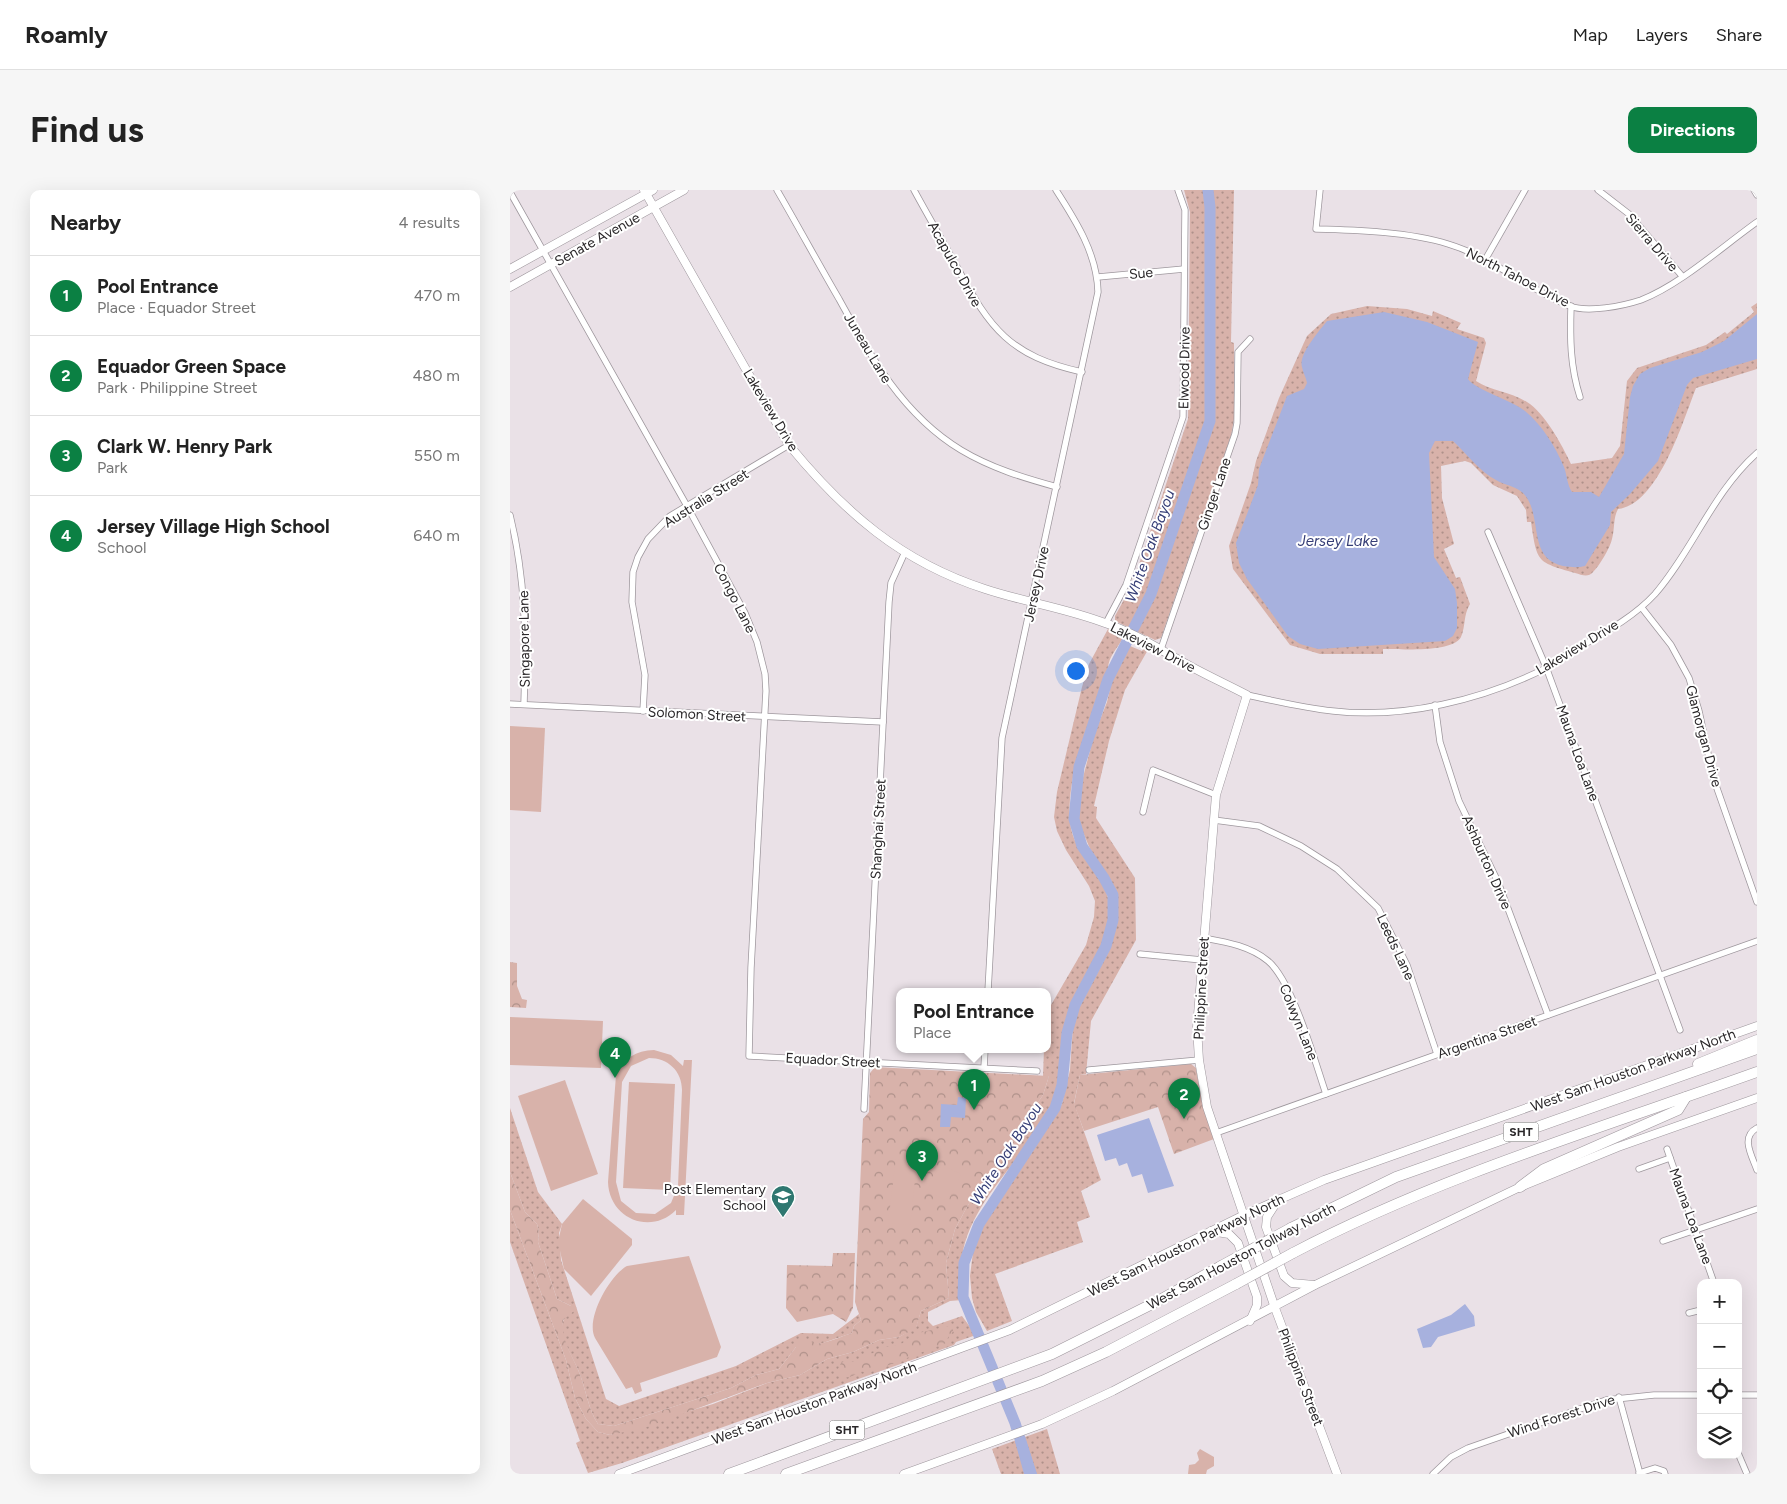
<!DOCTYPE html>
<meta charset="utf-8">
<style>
:root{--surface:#fff;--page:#f6f6f6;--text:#222;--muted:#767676;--line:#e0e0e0;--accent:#0b8043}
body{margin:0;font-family:Figtree,sans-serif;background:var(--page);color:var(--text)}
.controls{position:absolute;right:15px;bottom:15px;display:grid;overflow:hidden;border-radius:10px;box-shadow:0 5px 20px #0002}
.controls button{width:45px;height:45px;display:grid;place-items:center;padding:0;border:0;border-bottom:1px solid var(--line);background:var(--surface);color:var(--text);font:25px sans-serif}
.you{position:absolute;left:565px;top:480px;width:18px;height:18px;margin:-12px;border:4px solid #fff;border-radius:50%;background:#1a73e8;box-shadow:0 0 0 8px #1a73e833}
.badge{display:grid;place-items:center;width:32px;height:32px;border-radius:50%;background:var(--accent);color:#fff;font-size:16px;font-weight:700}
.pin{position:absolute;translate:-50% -41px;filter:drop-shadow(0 1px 2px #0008)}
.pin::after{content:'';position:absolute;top:26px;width:18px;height:15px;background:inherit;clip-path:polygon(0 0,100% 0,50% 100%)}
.popup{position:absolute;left:386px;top:798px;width:155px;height:65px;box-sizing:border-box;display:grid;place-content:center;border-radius:10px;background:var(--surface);filter:drop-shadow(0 1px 4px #0005);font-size:16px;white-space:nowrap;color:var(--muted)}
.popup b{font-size:19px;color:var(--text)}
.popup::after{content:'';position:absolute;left:50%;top:100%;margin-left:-10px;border:10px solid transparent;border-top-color:var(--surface)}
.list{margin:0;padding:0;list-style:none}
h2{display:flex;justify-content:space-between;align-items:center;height:65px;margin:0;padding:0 20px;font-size:21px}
h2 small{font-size:16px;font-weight:400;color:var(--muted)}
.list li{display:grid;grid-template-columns:32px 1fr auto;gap:15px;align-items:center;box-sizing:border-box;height:80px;padding:0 20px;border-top:1px solid var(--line)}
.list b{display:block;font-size:19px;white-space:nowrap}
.list p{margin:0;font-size:16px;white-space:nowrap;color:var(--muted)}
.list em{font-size:16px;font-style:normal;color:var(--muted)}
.icon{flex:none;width:28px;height:28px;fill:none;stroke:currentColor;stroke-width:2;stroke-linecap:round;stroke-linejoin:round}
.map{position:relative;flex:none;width:1247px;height:1284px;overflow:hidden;border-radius:10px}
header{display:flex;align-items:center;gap:30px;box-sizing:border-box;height:70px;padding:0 25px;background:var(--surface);border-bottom:1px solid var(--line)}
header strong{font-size:24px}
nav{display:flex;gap:28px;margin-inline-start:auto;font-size:18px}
.intro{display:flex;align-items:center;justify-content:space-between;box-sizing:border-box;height:120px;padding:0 30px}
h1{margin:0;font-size:35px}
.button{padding:12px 22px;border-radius:10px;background:var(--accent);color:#fff;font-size:18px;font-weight:700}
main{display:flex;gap:30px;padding:0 30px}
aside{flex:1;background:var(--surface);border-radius:10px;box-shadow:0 5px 20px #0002}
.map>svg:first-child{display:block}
.grass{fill:url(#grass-dots)}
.forest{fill:url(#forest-crowns)}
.pitch{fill:#d8b2aa;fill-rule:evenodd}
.water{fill:#a7b1de}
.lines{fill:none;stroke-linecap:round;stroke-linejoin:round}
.river{stroke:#a7b1de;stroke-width:11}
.street-casing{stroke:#9e979d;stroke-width:7}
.secondary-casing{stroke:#9e979d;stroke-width:9}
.highway-casing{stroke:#9e979d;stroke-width:11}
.street{stroke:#fff;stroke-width:5.5}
.secondary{stroke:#fff;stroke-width:8}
.highway{stroke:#fff;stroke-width:10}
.highway-bridge-casing{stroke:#9e979d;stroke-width:11;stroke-linecap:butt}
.highway-bridge{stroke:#fff;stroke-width:10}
.labels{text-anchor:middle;stroke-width:4;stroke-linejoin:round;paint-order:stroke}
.shield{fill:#fff;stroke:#6a6869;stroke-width:1}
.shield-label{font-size:12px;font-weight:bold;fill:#2a2729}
.street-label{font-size:14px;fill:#2a2729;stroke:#fff}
.poi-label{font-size:14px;fill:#2a2729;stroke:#fff;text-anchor:end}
.water-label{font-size:15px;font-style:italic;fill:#353d76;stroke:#fff}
</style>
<header>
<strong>Roamly</strong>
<nav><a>Map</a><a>Layers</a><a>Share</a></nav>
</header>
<div class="intro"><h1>Find us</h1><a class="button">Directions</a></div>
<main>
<aside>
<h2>Nearby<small>4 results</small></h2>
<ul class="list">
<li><span class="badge">1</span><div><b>Pool Entrance</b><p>Place · Equador Street</p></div><em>470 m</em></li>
<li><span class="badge">2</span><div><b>Equador Green Space</b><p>Park · Philippine Street</p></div><em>480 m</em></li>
<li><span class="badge">3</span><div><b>Clark W. Henry Park</b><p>Park</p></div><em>550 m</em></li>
<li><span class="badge">4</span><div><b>Jersey Village High School</b><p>School</p></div><em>640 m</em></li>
</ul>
</aside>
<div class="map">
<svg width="1247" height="1284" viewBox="0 0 1247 1284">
<defs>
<pattern id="grass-dots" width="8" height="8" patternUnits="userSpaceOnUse" patternTransform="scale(1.25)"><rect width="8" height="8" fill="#d8b2aa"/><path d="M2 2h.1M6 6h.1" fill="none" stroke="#af918a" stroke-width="1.8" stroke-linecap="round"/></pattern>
<pattern id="forest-crowns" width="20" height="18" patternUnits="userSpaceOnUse" patternTransform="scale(1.25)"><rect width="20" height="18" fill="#d8b2aa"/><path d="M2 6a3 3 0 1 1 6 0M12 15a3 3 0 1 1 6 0" fill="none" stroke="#af918a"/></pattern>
</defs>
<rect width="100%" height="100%" fill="#eae1e7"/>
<g class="grass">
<path d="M674,0H724L721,152L724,153V229L721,246L651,448L645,450L605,431V426L622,395L678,229L680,22Z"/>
<path d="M1247,113V179L1186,198C1173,231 1148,315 1108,319C1103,328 1105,338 1102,349C1100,358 1090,375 1083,382C1078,388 1072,385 1065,383C1027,372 1027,373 1021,332H1017L1016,320L1007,306L983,295L961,273L955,271L931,276L932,308L944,354L934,359L946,388L950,387L960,414C953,426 956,435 951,447C943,463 890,459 873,459V464H810L780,455L723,379L719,356L741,293L746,271L769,208L797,146L821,124L857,116L897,119L922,126L923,121L951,133L947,139L974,148L976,153L966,191C981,201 1001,202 1017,212C1035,223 1052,255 1061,274L1102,268L1110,256L1117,191L1127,178L1196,155L1215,142L1217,144L1244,122L1241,117Z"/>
<path d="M598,439L613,448C608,458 595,470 599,482C581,525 556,584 560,631C563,674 613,691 597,741C587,771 566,797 557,827C548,857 554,887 541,916C516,971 455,1012 451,1076C450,1087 452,1099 452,1110L440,1111L418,1122V1131L423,1136L452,1126L466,1145L446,1152L444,1155L112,1273L78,1283L66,1253L70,1251L0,1052V1020L56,1170L65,1208L76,1229L88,1242L100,1245L203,1214L257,1193L290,1185L317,1169L343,1162L369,1150L389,1147L406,1137L411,1121L439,1108L436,1073L445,1039L458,1015L533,905L539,886H533L534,859H538V816L541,815L576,755L584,727L585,711L579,696L556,660L547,641L544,627L547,602L572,497L579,474Z"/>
<path d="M620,456L632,461L635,456L639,458L615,500L599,551L584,616L587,617L586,628L625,688L626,750L581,831L576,884L570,885L564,913L591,990L571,1001L580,1027L567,1032L573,1052L485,1084L502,1131L477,1141L466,1122L462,1108L460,1086L463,1062L472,1036L483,1015L552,914L560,880L563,835L570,816L599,761L604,740L606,708L603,696L584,668L569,633V603L584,545L597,512L602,490Z"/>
<path d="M0,918L28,1002L52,1034L49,1043L51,1070L96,1209L109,1216L226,1176L291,1143L323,1144L349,1124L351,1130L344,1136L342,1143L313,1153L286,1157L269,1179L246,1185L221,1198L104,1236L88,1234C78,1219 76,1199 69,1182C64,1169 55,1157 52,1142C51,1132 56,1124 61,1116L47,1109L28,1052L29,1042L27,1034L15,1022L0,982Z"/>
<path d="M537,1239L550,1284H491L482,1259Z"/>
</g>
<g class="forest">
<path d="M0,772L7,773V796L12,809L17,810L16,818L0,817Z"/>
<path d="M681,874L686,878L693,917L704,949L664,964L648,917L574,941L564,914L570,885Z"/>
<path d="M365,877L539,886L533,905L458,1015L445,1039L436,1073L439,1108L411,1121L406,1138L389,1147L369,1150L343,1162L317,1169L290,1185L257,1193L134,1238L100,1245L88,1242L76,1229L65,1208L56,1170L0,1020V982L15,1022L27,1034L29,1042L28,1052L47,1109L61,1116L64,1121L53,1130C51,1151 62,1164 69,1182C76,1199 78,1219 88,1234L104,1236L221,1198L246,1185L269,1179L286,1157V1153C297,1147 301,1155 312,1153C322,1151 332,1146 342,1143L344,1136L351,1130L345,1112L353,929L359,922L360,883Z"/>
<path d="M323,1063H345L343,1118L336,1132L323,1124L287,1132L276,1118L277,1075L322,1076Z"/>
<path d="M439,1136H443V1142L439,1145L436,1153L358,1183L350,1181C343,1187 337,1189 328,1186L326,1183L331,1173L337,1170L347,1173L354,1167L376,1157L390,1155L404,1144Z"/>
</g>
<g class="pitch">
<path d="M0,536L35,538L31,622L0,620Z"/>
<path d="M0,827L93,831L91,878L0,875Z"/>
<path d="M144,860L161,865L173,876L174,870H182L174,1025H166V1020C140,1046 99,1028 98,992L106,885C113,869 126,860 144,860ZM139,868C158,868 172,881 172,900L168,996L161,1013L145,1024L126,1023L111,1011L106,992L112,892L121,876Z"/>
<path d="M55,890L88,984L41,1001L8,906Z"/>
<path d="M119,892L165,894L160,1000L113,998Z"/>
<path d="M386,969L407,972L400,1035L378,1033Z"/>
<path d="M430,974L451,984L438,1011L417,1001Z"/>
<path d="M73,1009L122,1049V1055L81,1106L54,1079L48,1052L52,1034Z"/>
<path d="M179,1066L211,1157L207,1167L130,1193L132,1201L125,1204L122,1197L116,1199L85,1148C75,1129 100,1085 117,1076Z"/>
<path d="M690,1259L704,1267V1276L697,1280L696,1284H678L679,1275L685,1274L689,1270L687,1263Z"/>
</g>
<g class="water">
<path d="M874,122L917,132L968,152L958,189C965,200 1002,210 1015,221C1032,235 1045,256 1054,277C1057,285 1057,295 1062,302H1081L1089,307L1114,264L1120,207L1123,196L1130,184L1140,178L1192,162L1214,151L1247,124V169L1183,188L1177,195L1148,271L1120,304L1101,322L1100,335L1075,376C1067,378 1061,377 1053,376C1016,368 1034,325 1013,303C1006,296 994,295 986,290C970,282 956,263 943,251H925L919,263L924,367L945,399L947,413V438L943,446L935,451L808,459L790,454L778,446L737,389L729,373L726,353L748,295L749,279L777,206L794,199L797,193C796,187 793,183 792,177C788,165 810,140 817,131Z"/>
<path d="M448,907L456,908L455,928L441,927L440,937H430L431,914L447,915Z"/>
<path d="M639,928L664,996L638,1003L632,984L622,987L617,973L609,976L606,968L595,971L587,945Z"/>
<path d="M955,1114L964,1126L965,1136L928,1147L921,1157L913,1158L907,1139L941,1125Z"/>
<path d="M515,1247L527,1284H514L505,1251Z"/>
</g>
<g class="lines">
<path class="river" d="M521,1284L505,1233L453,1107L454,1073L469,1034L545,918L552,895L557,843L565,815L596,756L603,730V705L594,688L572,656L564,629L569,577L598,489L641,404L700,231V17L698,0"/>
<g class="street-casing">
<g id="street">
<path d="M267,0C288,36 308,73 329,109C361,167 393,225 451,260C481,278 514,288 547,297"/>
<path d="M404,0C418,26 433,51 447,77C480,139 500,166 572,182"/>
<path d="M810,0L806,39C847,40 900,42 938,54C982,67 1017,99 1060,116C1077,123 1113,116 1131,110C1170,95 1213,56 1247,32"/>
<path d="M1088,0L1119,24L1172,86"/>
<path d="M1244,0L1247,5"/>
<path d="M0,2L177,316L235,423L247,452L255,484L256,501L241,778L239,866L527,881"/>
<path d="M975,70L1015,0"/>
<path d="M588,87L674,79"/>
<path d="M1061,116C1060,148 1060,176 1070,207"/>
<path d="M0,325C16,390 16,448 14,514"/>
<path d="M978,342L1036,477L1170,840"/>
<path d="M1132,418L1161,455L1179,488L1189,521L1203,587L1247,712"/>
<path d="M596,433L616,395L673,227L675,20L668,0"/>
<path d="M651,459L725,244L727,233L728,162L740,149"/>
<path d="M737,505C765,511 794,518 823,521C893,529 973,510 1036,478C1045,473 1052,467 1061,462C1090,445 1122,429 1145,404C1183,360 1203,302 1247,263"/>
<path d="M0,514L373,532"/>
<path d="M925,515L930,552L949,611L988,692L1038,825"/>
<path d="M133,521L135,485L122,412L123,382L128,367L138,349L160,326L279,255"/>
<path d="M633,622L643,580L706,605"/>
<path d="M704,630L749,636L791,656L827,679L868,718L897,775L927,864"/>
<path d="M694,748C716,752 740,756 758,771C783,792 805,872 816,904"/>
<path d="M630,764L692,770"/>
<path d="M478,801L492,548L588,102C587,64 566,31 546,0"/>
<path d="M474,878L475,859"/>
<path d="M579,880L689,870"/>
<path d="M354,919L379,412L381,393L395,362"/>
<path d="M1247,938C1230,947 1242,966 1247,980"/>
<path d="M706,943L1247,751"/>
<path d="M1157,959L1204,1093"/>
<path d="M1129,979L1160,968"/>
<path d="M1153,1051L1247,1019"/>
<path d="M1179,1123L1191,1120"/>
<path d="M1228,1205H1247"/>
<path d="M1109,1207L1130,1284"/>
<path d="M1228,1263L1237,1284"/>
<path d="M1129,1283L1145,1278L1154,1281L1155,1284"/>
<path d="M923,1284L941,1267L958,1258L1096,1210L1144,1205H1191"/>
</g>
</g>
<g class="secondary-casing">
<g id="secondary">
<path d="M134,0L279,255C334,322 391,372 475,399C514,412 556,418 595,433C625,443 652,461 680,476C698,486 718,495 737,505L706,605L687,837L689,870L697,917L765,1118L827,1284"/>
<path d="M0,79L143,0"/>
<path d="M0,97L174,0"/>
<path d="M768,1010L757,1027L756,1037L774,1086L782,1093L804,1095"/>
<path d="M701,1041L719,1044L728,1053L747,1107V1115L740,1131"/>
<path d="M109,1284L500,1140L734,1025L814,990L1247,836"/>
<path d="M394,1284L532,1234L603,1201L805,1095L1010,997L1108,957L1247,908"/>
</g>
</g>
<g class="highway-casing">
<g id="highway">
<path d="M1188,874L1247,850"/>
<path d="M1010,997L1034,979L1168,920L1176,907"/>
<path d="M781,1038L886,987L1247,859"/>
<path d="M783,1063C930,986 1091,938 1247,882"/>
<path d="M219,1284L542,1164L646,1112L711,1076"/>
<path d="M276,1284L532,1191L596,1162L726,1094"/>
</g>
</g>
<use href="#street" class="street"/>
<use href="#secondary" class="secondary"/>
<use href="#highway" class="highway"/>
<g class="highway-bridge-casing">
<g id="highway-bridge">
<path d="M711,1076L781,1038"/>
<path d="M726,1094L783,1063"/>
</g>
</g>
<use href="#highway-bridge" class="highway-bridge"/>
</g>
<defs>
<g id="school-pin" transform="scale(1.25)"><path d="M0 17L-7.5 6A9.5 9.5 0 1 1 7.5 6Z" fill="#2f7770" stroke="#fff"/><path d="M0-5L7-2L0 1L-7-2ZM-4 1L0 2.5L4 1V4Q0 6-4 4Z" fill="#fff"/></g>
</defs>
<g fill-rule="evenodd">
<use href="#school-pin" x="273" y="1007"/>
</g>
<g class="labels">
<g class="shield">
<rect x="993.5" y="932.5" width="35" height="19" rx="4"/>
<rect x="319.5" y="1230.5" width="35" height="19" rx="4"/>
</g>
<g class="shield-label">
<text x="1011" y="946">SHT</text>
<text x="337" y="1244">SHT</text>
</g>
<g class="street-label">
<text transform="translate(87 49) rotate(-29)" y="5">Senate Avenue</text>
<text transform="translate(1142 52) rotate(49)" y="5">Sierra Drive</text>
<text transform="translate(445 74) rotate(61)" y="5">Acapulco Drive</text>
<text transform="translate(631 83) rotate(-5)" y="5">Sue</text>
<text transform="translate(1008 87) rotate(27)" y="5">North Tahoe Drive</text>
<text transform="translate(358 158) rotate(59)" y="5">Juneau Lane</text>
<text transform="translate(674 178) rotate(-89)" y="5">Elwood Drive</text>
<text transform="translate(261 220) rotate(59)" y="5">Lakeview Drive</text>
<text transform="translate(704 304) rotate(-71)" y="5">Ginger Lane</text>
<text transform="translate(196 308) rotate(-32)" y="5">Australia Street</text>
<text transform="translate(526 394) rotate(-78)" y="5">Jersey Drive</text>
<text transform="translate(225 408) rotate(63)" y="5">Congo Lane</text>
<text transform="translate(14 449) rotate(-91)" y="5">Singapore Lane</text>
<text transform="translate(643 457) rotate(27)" y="5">Lakeview Drive</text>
<text transform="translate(1067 457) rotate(-31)" y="5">Lakeview Drive</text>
<text transform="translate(187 524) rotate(3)" y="5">Solomon Street</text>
<text transform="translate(1194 546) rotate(75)" y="5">Glamorgan Drive</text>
<text transform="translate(1068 563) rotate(70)" y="5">Mauna Loa Lane</text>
<text transform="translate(368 639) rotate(-87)" y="5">Shanghai Street</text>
<text transform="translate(977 672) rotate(66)" y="5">Ashburton Drive</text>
<text transform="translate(886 757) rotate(65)" y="5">Leeds Lane</text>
<text transform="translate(691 798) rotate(-87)" y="5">Philippine Street</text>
<text transform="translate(789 832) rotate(68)" y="5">Colwyn Lane</text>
<text transform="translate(977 847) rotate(-19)" y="5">Argentina Street</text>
<text transform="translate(323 870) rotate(3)" y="5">Equador Street</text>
<text transform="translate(1123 880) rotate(-20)" y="5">West Sam Houston Parkway North</text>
<text transform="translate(1181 1026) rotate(70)" y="5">Mauna Loa Lane</text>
<text transform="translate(676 1055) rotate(-26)" y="5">West Sam Houston Parkway North</text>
<text transform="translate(731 1066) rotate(-28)" y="5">West Sam Houston Tollway North</text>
<text transform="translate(791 1187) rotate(69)" y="5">Philippine Street</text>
<text transform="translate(304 1213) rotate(-20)" y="5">West Sam Houston Parkway North</text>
<text transform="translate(1051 1226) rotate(-18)" y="5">Wind Forest Drive</text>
</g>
<g class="poi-label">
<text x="256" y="1004">Post Elementary<tspan x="256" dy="16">School</tspan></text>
</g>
<g class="water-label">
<text x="828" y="356">Jersey Lake</text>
<text transform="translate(640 356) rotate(-70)" y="5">White Oak Bayou</text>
<text transform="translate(496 964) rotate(-57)" y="5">White Oak Bayou</text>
</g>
</g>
</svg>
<div class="controls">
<button>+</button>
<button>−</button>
<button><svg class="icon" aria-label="locate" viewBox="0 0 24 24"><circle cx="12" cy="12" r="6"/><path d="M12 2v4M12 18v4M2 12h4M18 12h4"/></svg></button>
<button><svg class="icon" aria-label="layers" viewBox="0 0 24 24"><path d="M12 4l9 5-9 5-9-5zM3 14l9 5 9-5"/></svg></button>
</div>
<div class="you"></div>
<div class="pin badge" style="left:464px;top:920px">1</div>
<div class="popup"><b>Pool Entrance</b>Place</div>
<div class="pin badge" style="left:674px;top:929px">2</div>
<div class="pin badge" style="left:412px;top:991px">3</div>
<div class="pin badge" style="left:105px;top:888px">4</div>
</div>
</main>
